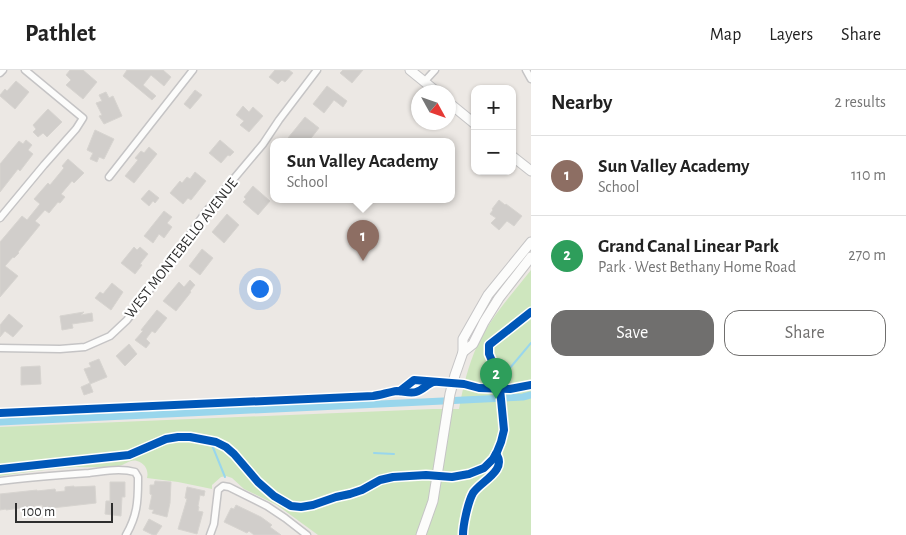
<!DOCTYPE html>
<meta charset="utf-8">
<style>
:root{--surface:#fff;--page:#f2f2f2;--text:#222;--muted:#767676;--line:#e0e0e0;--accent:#706f6e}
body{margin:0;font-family:"Alegreya Sans",sans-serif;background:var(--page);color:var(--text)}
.controls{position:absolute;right:15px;top:15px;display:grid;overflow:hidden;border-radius:10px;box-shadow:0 1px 4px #0004}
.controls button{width:45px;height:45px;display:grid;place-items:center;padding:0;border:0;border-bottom:1px solid var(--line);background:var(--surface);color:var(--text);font:25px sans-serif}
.compass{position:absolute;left:411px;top:15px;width:45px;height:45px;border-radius:50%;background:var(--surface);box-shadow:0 1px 4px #0004;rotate:130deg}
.scale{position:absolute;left:15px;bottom:12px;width:98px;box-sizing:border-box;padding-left:5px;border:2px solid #2e2e2e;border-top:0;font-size:14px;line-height:18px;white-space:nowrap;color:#2e2e2e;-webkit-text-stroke:4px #fff;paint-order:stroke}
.you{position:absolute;left:259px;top:218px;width:18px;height:18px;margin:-12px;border:4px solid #fff;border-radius:50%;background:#1a73e8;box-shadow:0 0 0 8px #1a73e833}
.badge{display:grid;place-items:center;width:32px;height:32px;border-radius:50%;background:var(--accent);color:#fff;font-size:16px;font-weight:700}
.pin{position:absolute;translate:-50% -41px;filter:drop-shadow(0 1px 2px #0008)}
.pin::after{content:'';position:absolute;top:26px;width:18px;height:15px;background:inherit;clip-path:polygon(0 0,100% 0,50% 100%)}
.popup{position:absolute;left:270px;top:68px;width:185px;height:65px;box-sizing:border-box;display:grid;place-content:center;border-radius:10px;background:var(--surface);filter:drop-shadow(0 1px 4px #0005);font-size:16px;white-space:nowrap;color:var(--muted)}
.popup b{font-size:19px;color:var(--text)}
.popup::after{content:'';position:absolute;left:50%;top:100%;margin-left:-10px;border:10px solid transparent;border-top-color:var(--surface)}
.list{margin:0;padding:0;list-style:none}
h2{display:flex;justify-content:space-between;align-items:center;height:65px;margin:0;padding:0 20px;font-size:21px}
h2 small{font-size:16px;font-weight:400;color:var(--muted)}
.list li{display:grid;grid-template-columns:32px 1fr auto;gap:15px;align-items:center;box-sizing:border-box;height:80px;padding:0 20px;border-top:1px solid var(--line)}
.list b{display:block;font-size:19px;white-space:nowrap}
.list p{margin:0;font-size:16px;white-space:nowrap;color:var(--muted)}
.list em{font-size:16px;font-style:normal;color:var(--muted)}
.actions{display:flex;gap:10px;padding:15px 20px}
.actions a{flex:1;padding:11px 0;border:1px solid var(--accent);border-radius:15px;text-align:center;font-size:18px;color:var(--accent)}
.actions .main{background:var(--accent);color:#fff}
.map{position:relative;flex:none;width:531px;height:465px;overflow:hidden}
header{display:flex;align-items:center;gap:30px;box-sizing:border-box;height:70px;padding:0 25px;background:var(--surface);border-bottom:1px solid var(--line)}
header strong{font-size:24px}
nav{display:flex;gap:28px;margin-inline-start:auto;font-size:18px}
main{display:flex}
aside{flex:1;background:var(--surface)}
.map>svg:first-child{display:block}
.green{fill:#cee6be}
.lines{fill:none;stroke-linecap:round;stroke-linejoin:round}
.stream{stroke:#99d6ec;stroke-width:2}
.canal{stroke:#99d6ec;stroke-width:7}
.building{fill:#d1cecb;stroke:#d7d4d0}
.minor-casing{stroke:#c5c4c5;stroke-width:9}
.secondary-casing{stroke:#c5c4c5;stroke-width:11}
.minor{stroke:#fcfcfb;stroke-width:6}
.secondary{stroke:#fcfcfb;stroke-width:9}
.cycleway-casing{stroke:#fff;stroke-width:11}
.cycleway{stroke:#0057b8;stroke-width:8}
.labels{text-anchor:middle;stroke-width:4.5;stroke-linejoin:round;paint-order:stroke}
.street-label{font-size:15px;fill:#2e2e2e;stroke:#fff}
</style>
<header>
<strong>Pathlet</strong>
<nav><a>Map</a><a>Layers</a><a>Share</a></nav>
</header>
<main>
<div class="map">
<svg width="531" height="465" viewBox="0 0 531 465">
<rect width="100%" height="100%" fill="#ece8e4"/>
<path class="green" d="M531,200V465H318L277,435L244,419L232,408L226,406L221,407L212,415V419L178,412L147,408C149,401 145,393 137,391C130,389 125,395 119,396C106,398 90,397 76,397C51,399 25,402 0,406V357L433,339H459C463,317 468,296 477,276C490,248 512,224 531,200Z"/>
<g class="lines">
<g class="stream">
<path d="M510,298L531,273"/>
<path d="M212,375L225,407"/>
<path d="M374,383L394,384"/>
</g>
<path class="canal" d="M0,352L464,330L523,327L531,325"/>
</g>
<g class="building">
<path d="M70,0H83L97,12L83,29L66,15L71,10L66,5Z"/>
<path d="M127,0H163L171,7L164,16L151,5L143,15L156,26L152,30L123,6Z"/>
<path d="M275,0H289L293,3L285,12L282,10L278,14L269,7Z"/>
<path d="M343,0H363L352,13L340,3Z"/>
<path d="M16,11L29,22L15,39L0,26V25L5,19L7,21Z"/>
<path d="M327,16L347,31L343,37L334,30L324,43L313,34Z"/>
<path d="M195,20L202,25L190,39L184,34Z"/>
<path d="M106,22L109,28L113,26L122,46L104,54L99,46L102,45L96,33L102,31L99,25Z"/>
<path d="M243,36L249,42L253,37L263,46L249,62L240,55L244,51L236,45Z"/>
<path d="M48,39L62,52L47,67L43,63L38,67L33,62L36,59L33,55Z"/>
<path d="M305,47L319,58L308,72H294L288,68Z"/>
<path d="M95,60L114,69L104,89L99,87L97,92L90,89L93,83L87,80Z"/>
<path d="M26,70L32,75L28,80L33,84L20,101L18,99L0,122V94L19,71L23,74Z"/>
<path d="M220,70L234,82L230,86L228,85L221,93L209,83Z"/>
<path d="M149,77L157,84L134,113L125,106L138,90L135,88L141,81L144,83Z"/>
<path d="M68,89L84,103L74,113L72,111L61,124L65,127L60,133L58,132L49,143L45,140L35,151L40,155L18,182L19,183L14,188L13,187L5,196L18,206L0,227V172L22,146L27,150L40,134L34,129L48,113L50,115L64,98L62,96Z"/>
<path d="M195,102L206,111L191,130L188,128L183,134L170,123L180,111L182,113L187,107L190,109Z"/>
<path d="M253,116L270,131L258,145L243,132L246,129L244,127Z"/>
<path d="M149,120L159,128L155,133L153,131L149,136L141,129Z"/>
<path d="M499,130L505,135L506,134L522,146L514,156L507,151L499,160L491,153L496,148L490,144L493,140L492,139Z"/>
<path d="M164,141L172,147L167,153L172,157L164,168L159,164L153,173L144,166Z"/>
<path d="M227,144L239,155L224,173L212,162Z"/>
<path d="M134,177L137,180L140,177L148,184L140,194L142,195L135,204L121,193Z"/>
<path d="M202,179L213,188L200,205L189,196Z"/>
<path d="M190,210L195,215L190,221L191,222L176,241L163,231L179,212L184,217Z"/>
<path d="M112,213L123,222L111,240L95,228L100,222L103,224Z"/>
<path d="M157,240L167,248L155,263L152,261L146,269L150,273L146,278L135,270L143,261L141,260Z"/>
<path d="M84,242L81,245L92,243L93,251L72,254L73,258L62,260L60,246Z"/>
<path d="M9,244L23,256L13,267L5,261L0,267V255Z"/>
<path d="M129,274L137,284L125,296L116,286Z"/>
<path d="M99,289L107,307L90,314L93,322L84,325L81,317L90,313L84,299L91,297L89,293Z"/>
<path d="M40,296L41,314L21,315V297Z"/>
<path d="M155,411L171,412L170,433L167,447L152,443L154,440L149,439L152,425L150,424V415H154Z"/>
<path d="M110,412H125V427H122L121,446L105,444L106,431H110Z"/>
<path d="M74,416V417L95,416L96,433L43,439L42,435L6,440V439L0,440V424L37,420V421L55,419L56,422L65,421V417Z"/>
<path d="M187,417L205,421L204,426L200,425L198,436L199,437L198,441L203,442L197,464L178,459L187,429L185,428Z"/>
<path d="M236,435L261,447L272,455L270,457L281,465H254L249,461L247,463L224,452L231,438L234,439Z"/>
<path d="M149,449L162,456L156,465H153L143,460Z"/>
</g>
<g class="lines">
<g class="minor-casing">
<g id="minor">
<path d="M526,0L531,9"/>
<path d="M0,3L3,0"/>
<path d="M424,12L435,0"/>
<path d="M109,107L193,0"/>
<path d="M0,148L44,95L76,59L83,48L25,0"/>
<path d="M0,278L60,279L85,277L110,266L127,250L160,206L205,143L263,74L279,50L317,0"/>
<path d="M0,411C30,407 59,405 89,403C103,401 121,398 135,402L138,407V411C138,432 137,446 126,465"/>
<path d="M210,465L214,454L218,420L223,416L229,417L267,436L285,448L307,465"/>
</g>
</g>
<g class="secondary-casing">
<g id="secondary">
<path d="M410,0L437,22"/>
<path d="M448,32L475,54"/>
<path d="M512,86L531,101"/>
<path d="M463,282L473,274L484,252L499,228L531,187"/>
<path d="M421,465L433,431L450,324L455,305L463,282V269L488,225L531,172"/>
</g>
</g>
<use href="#minor" class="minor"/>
<use href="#secondary" class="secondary"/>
<g class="cycleway-casing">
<g id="cycleway">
<path d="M400,321L414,310L464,314L479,318L510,319L531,315"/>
<path d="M0,343L373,326C381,325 389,322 397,321C403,321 410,324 416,322C423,320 427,314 434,312"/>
<path d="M0,399L129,385L166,369L178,367H190L216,372L226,377L234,384L258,412L274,426L291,436L301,437L313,435L336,427L350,424L362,420L380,410L393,407L426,405L452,407L469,404L484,398L493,389L497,382L501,372L504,360L500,319L497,302L489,284V275L531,242"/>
<path d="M463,465C463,455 468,432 473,423C480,412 508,400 496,384"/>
</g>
</g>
<use href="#cycleway" class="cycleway"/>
</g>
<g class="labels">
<g class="street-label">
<text transform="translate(181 178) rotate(-52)" y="5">WEST MONTEBELLO AVENUE</text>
</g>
</g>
</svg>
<div class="controls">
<button>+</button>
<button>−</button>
</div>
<svg class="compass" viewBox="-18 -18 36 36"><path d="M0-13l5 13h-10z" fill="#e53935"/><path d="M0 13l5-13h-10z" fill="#767676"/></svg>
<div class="scale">100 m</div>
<div class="you"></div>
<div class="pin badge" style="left:363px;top:191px;background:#8d6e63">1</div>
<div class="popup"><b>Sun Valley Academy</b>School</div>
<div class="pin badge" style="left:496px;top:329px;background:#2e9e5b">2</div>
</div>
<aside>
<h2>Nearby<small>2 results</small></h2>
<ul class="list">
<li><span class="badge" style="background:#8d6e63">1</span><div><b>Sun Valley Academy</b><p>School</p></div><em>110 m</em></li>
<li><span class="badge" style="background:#2e9e5b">2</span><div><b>Grand Canal Linear Park</b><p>Park · West Bethany Home Road</p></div><em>270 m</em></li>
</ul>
<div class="actions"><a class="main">Save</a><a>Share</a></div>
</aside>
</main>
